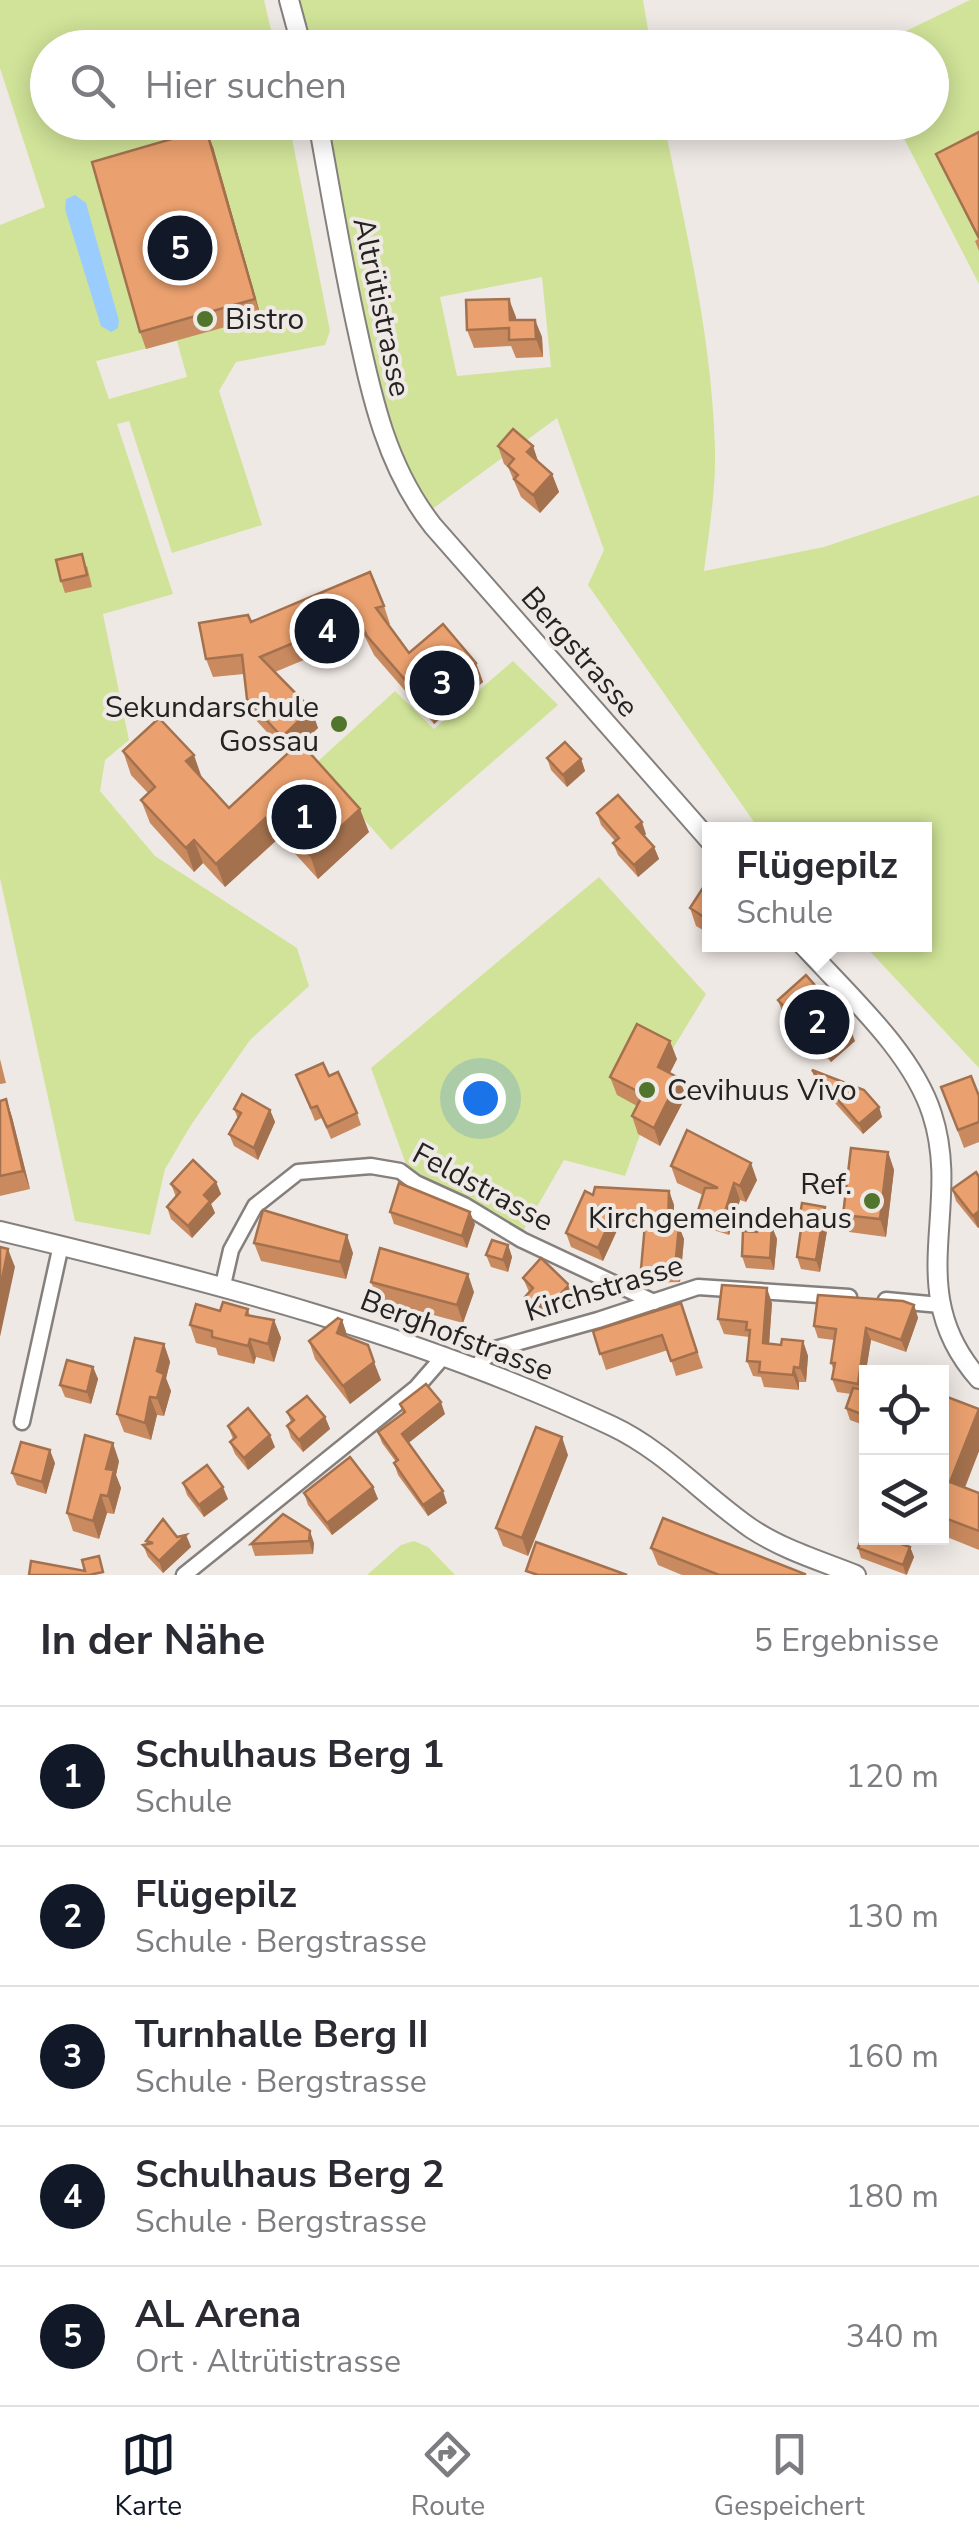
<!DOCTYPE html>
<html lang="de">
<meta charset="utf-8">
<style>
:root{--surface:#fff;--page:#f2f2f3;--text:#2b2b33;--muted:#7c7c81;--line:#e1e1e2;--accent:#111827}
body{margin:0;font-family:"Nunito Sans",sans-serif;background:var(--page);color:var(--text)}
.controls{position:absolute;right:30px;bottom:30px;display:grid;overflow:hidden;border-radius:0px;box-shadow:0 5px 25px #0003}
.controls button{width:90px;height:90px;display:grid;place-items:center;padding:0;border:0;border-bottom:2px solid var(--line);background:var(--surface);color:var(--text);font:50px sans-serif}
.you{position:absolute;left:480px;top:1098px;width:35px;height:35px;margin:-25px;border:8px solid #fff;border-radius:50%;background:#1a73e8;box-shadow:0 0 0 15px #1a73e833}
.badge{display:grid;place-items:center;width:65px;height:65px;border-radius:50%;background:var(--accent);color:#fff;font-size:32px;font-weight:700}
.pin{position:absolute;translate:-50% -50%;border:5px solid #fff;box-shadow:0 2px 10px #0006}
.popup{position:absolute;left:702px;top:822px;width:230px;height:130px;box-sizing:border-box;display:grid;place-content:center;border-radius:0px;background:var(--surface);filter:drop-shadow(0 2px 8px #0005);font-size:32px;white-space:nowrap;color:var(--muted)}
.popup b{font-size:38px;color:var(--text)}
.popup::after{content:'';position:absolute;left:50%;top:100%;margin-left:-20px;border:20px solid transparent;border-top-color:var(--surface)}
.list{margin:0;padding:0;list-style:none}
h2{display:flex;justify-content:space-between;align-items:center;height:130px;margin:0;padding:0 40px;font-size:42px}
h2 small{font-size:32px;font-weight:400;color:var(--muted)}
.list li{display:grid;grid-template-columns:65px 1fr auto;gap:30px;align-items:center;box-sizing:border-box;height:140px;padding:0 40px;border-top:2px solid var(--line)}
.list b{display:block;font-size:38px;white-space:nowrap}
.list p{margin:0;font-size:32px;white-space:nowrap;color:var(--muted)}
.list em{font-size:32px;font-style:normal;color:var(--muted)}
.icon{flex:none;width:55px;height:55px;fill:none;stroke:currentColor;stroke-width:2;stroke-linecap:round;stroke-linejoin:round}
.map{position:relative;flex:none;width:979px;height:1575px;overflow:hidden}
.search{position:absolute;background:var(--surface);box-shadow:0 5px 25px #0003;left:30px;right:30px;top:30px;height:110px;display:flex;align-items:center;gap:25px;box-sizing:border-box;padding:0 35px;border-radius:55px;color:var(--muted);font-size:38px}
.sheet{height:830px;background:var(--surface)}
nav{display:flex;justify-content:space-around;align-items:center;box-sizing:border-box;height:140px;border-top:2px solid var(--line);background:var(--surface);font-size:28px;color:var(--muted)}
nav a{display:grid;justify-items:center;gap:5px}
nav .on{color:var(--accent)}
.map>svg:first-child{display:block}
.green{fill:#d0e398;fill-rule:evenodd}
.water{fill:#9accfe}
.lines{fill:none;stroke-linecap:round;stroke-linejoin:round}
.minor-casing{stroke:#85807d;stroke-width:19}
.tertiary-casing{stroke:#85807d;stroke-width:22}
.minor{stroke:#fff;stroke-width:14}
.tertiary{stroke:#fff;stroke-width:18}
.wall{fill:#ca8a5f}
.shaded-wall{fill:#a4714e}
.building{fill:#eba16f;stroke:#a4714e;stroke-width:2.5}
.poi-dot{fill:#52752d;stroke:#efe9e5;stroke-width:4}
.labels{text-anchor:middle;stroke-width:8;stroke-linejoin:round;paint-order:stroke}
.street-label{font-size:30px;fill:#252322;stroke:#efe9e5}
.poi-label{font-size:30px;fill:#252322;stroke:#efe9e5;text-anchor:start}
</style>
<div class="map">
<svg width="979" height="1575" viewBox="0 0 979 1575">
<rect width="100%" height="100%" fill="#efe9e5"/>
<g class="green">
<path d="M0,0H264L275,47L48,48V122L289,123L330,331L325,345L236,362L219,391L262,525L172,553L129,421L117,424L173,594L103,614L129,740L105,760L100,791L155,856L297,948L309,986L250,1040L191,1125L165,1169L150,1235L75,1221L0,878V225L45,207L0,68ZM177,341L187,377L109,399L96,361Z"/>
<path d="M289,0H643L651,47H302Z"/>
<path d="M970,0H979V284L896,123L932,122V48H871Z"/>
<path d="M318,123H664C686,231 712,338 715,449C716,490 709,531 704,571L824,547L979,495V1068L864,945L924,944V830L759,829L588,585L604,550L557,418L424,515L397,468ZM542,277L551,367L457,376L440,297Z"/>
<path d="M513,661L558,705L391,850L315,764L395,691L434,729Z"/>
<path d="M599,877L706,994L669,1055L625,1176L564,1160L523,1231L407,1167L371,1068Z"/>
<path d="M414,1541L428,1547L455,1575H367L401,1545Z"/>
</g>
<path class="water" d="M75,195L86,203L119,321L118,328L111,332L101,326L65,209L66,199Z"/>
<g class="lines">
<g class="minor-casing">
<g id="minor">
<path d="M223,1285L231,1250L255,1206L298,1172L371,1166L400,1171L416,1183L464,1205L522,1240L654,1302"/>
<path d="M886,1300L940,1305"/>
<path d="M473,1369L495,1349L598,1320L698,1287L849,1297"/>
<path d="M22,1422L61,1245"/>
<path d="M184,1575L416,1388L443,1357"/>
</g>
</g>
<g class="tertiary-casing">
<g id="tertiary">
<path d="M289,0L302,48"/>
<path d="M318,122C330,188 341,254 355,319C371,393 385,465 433,526L710,841"/>
<path d="M802,944C846,993 912,1051 932,1114C963,1209 901,1291 979,1379"/>
<path d="M0,1231C209,1281 417,1334 612,1426C665,1451 704,1496 752,1529C784,1550 821,1561 856,1575"/>
</g>
</g>
<use href="#minor" class="minor"/>
<use href="#tertiary" class="tertiary"/>
</g>
<g class="wall">
<path d="M979,132V251L975,241L978,239L936,154Z"/>
<path d="M213,147L261,317L146,349L140,332Z"/>
<path d="M516,317V320H535L542,337L543,357L516,358L511,346L474,348L467,330Z"/>
<path d="M498,446H533L538,462L552,474L559,492L540,513L521,497L508,467L504,464Z"/>
<path d="M87,566L92,587L65,593L61,581Z"/>
<path d="M384,606L390,624L388,625L409,653L476,663L483,682L434,724L374,655L364,635L275,672L311,709L318,728L302,743L369,832L318,879L280,837L225,887L203,863L194,872L150,823L141,800L148,793L131,775L123,751L202,778L229,808L287,754L254,718L247,699L244,674L213,677L206,659L251,622Z"/>
<path d="M547,758L581,759L585,771L567,787L551,770Z"/>
<path d="M597,813L646,834L644,836L654,847L659,859L638,877L618,855L613,843L615,841L601,825Z"/>
<path d="M710,877V934L696,926L690,908Z"/>
<path d="M778,1000L855,1041L831,1062L816,1046L813,1049L784,1017Z"/>
<path d="M0,1059L6,1083L0,1084Z"/>
<path d="M677,1059L670,1073L686,1096L660,1146L638,1134L632,1116L637,1106L617,1095L610,1077Z"/>
<path d="M812,1070L879,1107L882,1117L863,1134L815,1081Z"/>
<path d="M296,1075L329,1076L357,1113L361,1125L331,1139L322,1118L315,1121Z"/>
<path d="M941,1087L979,1096V1142L964,1148Z"/>
<path d="M6,1099L12,1117L30,1189L0,1196V1101Z"/>
<path d="M234,1109L270,1110L275,1122L258,1160L234,1146L229,1134L238,1119Z"/>
<path d="M888,1152L894,1170L886,1237L849,1232L843,1215Z"/>
<path d="M671,1166L757,1180L746,1202L740,1200L729,1235L704,1227L698,1211L703,1195L677,1183Z"/>
<path d="M979,1177V1227L978,1228L956,1201L952,1189Z"/>
<path d="M216,1182L221,1194L211,1204L215,1213L192,1238L171,1219L167,1207L176,1197L171,1184Z"/>
<path d="M669,1191L674,1205L673,1225L684,1239L680,1282L646,1283L641,1269L645,1226L620,1224L603,1261L571,1247L566,1233L593,1195Z"/>
<path d="M390,1212L475,1224L467,1248L394,1224Z"/>
<path d="M829,1219L820,1272L801,1269L797,1257L802,1228L799,1221Z"/>
<path d="M772,1227L777,1239L774,1270L746,1268L742,1256L757,1232Z"/>
<path d="M254,1243L353,1253L346,1279L261,1261Z"/>
<path d="M508,1245L512,1257L508,1272L491,1267L486,1255Z"/>
<path d="M523,1278L574,1297L557,1315L551,1310L542,1320L529,1309L525,1297L529,1292Z"/>
<path d="M371,1282L474,1292L463,1323L378,1300Z"/>
<path d="M681,1303L703,1368L676,1376L668,1350L606,1370L593,1331Z"/>
<path d="M772,1303L769,1344L781,1345L803,1341L808,1356L806,1382H799V1390L764,1387L761,1377L753,1376L747,1361L749,1337L724,1334L718,1319Z"/>
<path d="M914,1305L918,1318L906,1352L871,1340L863,1389L866,1390V1426L850,1420L846,1408L851,1394L837,1392L832,1379L834,1371L831,1363L834,1340L818,1338L814,1326Z"/>
<path d="M248,1309L250,1316L274,1320L281,1338L274,1362L256,1357L254,1364L218,1355L216,1348L196,1343L190,1325L220,1311Z"/>
<path d="M342,1320L348,1338L381,1380L350,1404L315,1359L309,1341Z"/>
<path d="M164,1344L170,1362L166,1379L171,1391L164,1416L157,1415L151,1440L124,1432L117,1414Z"/>
<path d="M93,1367L98,1379L91,1404L65,1397L60,1385Z"/>
<path d="M942,1395L979,1410V1451L965,1488L979,1493V1550L942,1535Z"/>
<path d="M400,1404L445,1414L408,1443L447,1503L428,1516L398,1475L394,1463L396,1462L382,1443L378,1432L403,1414Z"/>
<path d="M287,1412L325,1417L330,1429L303,1452L291,1438L287,1426L291,1422Z"/>
<path d="M228,1426L275,1447L248,1470L235,1454L230,1442L233,1439Z"/>
<path d="M568,1455L528,1556L503,1546L496,1528Z"/>
<path d="M119,1461L116,1475L121,1488L114,1514L107,1513L99,1539L73,1531L67,1513Z"/>
<path d="M55,1463L46,1494L17,1485L12,1473Z"/>
<path d="M183,1483L228,1499L204,1517L187,1495Z"/>
<path d="M373,1487L378,1499L332,1535L308,1505L304,1493Z"/>
<path d="M283,1514L314,1543L313,1554L255,1556L251,1544Z"/>
<path d="M186,1535L191,1547L163,1573L148,1557L143,1545L147,1544L146,1541Z"/>
<path d="M910,1547L914,1557L907,1575L861,1558L858,1548Z"/>
<path d="M651,1548L805,1575H682L658,1565Z"/>
</g>
<g class="shaded-wall">
<path d="M206,129L213,147L261,317L255,299Z"/>
<path d="M509,299L516,317L517,338L510,320Z"/>
<path d="M535,320L542,337L543,357L536,339Z"/>
<path d="M533,446L539,464L527,452Z"/>
<path d="M552,474L559,492L540,513L533,495Z"/>
<path d="M476,663L483,682L434,724L427,705Z"/>
<path d="M311,709L318,728L289,755L282,737Z"/>
<path d="M194,755L202,778L186,761Z"/>
<path d="M581,759L585,771L567,787L563,775Z"/>
<path d="M360,809L369,832L318,879L310,855Z"/>
<path d="M271,813L280,837L225,887L216,864Z"/>
<path d="M642,822L646,834L641,839L636,827Z"/>
<path d="M194,840L203,863L194,872L186,848Z"/>
<path d="M654,847L659,859L638,877L634,865Z"/>
<path d="M848,1023L855,1041L831,1062L824,1044Z"/>
<path d="M810,1028L816,1046L813,1049L806,1031Z"/>
<path d="M670,1041L677,1059L664,1084L658,1067Z"/>
<path d="M679,1078L686,1096L660,1146L654,1128Z"/>
<path d="M6,1099L12,1117L30,1189L23,1171Z"/>
<path d="M879,1107L882,1117L863,1134L859,1124Z"/>
<path d="M270,1110L275,1122L258,1160L254,1148Z"/>
<path d="M888,1152L894,1170L886,1237L880,1219Z"/>
<path d="M751,1163L757,1180L746,1202L740,1186Z"/>
<path d="M216,1182L221,1194L211,1204L215,1213L192,1238L188,1226L204,1195Z"/>
<path d="M734,1183L740,1200L729,1235L723,1218Z"/>
<path d="M669,1191L674,1205L673,1238L668,1225Z"/>
<path d="M825,1207L829,1219L820,1272L816,1260Z"/>
<path d="M615,1211L620,1224L603,1261L598,1248Z"/>
<path d="M979,1211V1227L978,1228L973,1216Z"/>
<path d="M470,1212L475,1224L467,1248L462,1236Z"/>
<path d="M679,1226L684,1239L680,1282L675,1268Z"/>
<path d="M772,1227L777,1239L774,1270L770,1258Z"/>
<path d="M347,1235L353,1253L346,1279L340,1262Z"/>
<path d="M508,1245L512,1257L508,1272L503,1260Z"/>
<path d="M8,1249L15,1267L0,1337V1289Z"/>
<path d="M468,1274L474,1292L463,1323L457,1305Z"/>
<path d="M569,1285L574,1297L557,1315L552,1303Z"/>
<path d="M767,1288L772,1303L768,1358L763,1343Z"/>
<path d="M547,1298L551,1310L542,1320L537,1308Z"/>
<path d="M914,1305L918,1318L906,1352L901,1340Z"/>
<path d="M274,1320L281,1338L274,1362L268,1344Z"/>
<path d="M342,1320L348,1338L337,1333Z"/>
<path d="M866,1328L871,1340L862,1396L858,1384Z"/>
<path d="M250,1339L256,1357L254,1364L248,1346Z"/>
<path d="M803,1341L808,1356L806,1382L800,1368Z"/>
<path d="M164,1344L170,1362L166,1378L171,1391L164,1416L157,1398V1371Z"/>
<path d="M374,1362L381,1380L350,1404L343,1386Z"/>
<path d="M93,1367L98,1379L91,1404L87,1392Z"/>
<path d="M794,1367L799,1382V1390L793,1375Z"/>
<path d="M150,1397L157,1415L151,1440L145,1423Z"/>
<path d="M441,1402L445,1414L406,1445L402,1434Z"/>
<path d="M979,1409V1451L958,1504L950,1482Z"/>
<path d="M325,1417L330,1429L303,1452L299,1440Z"/>
<path d="M270,1435L275,1447L248,1470L244,1458Z"/>
<path d="M562,1437L568,1455L528,1556L522,1538Z"/>
<path d="M113,1443L119,1461L116,1475L121,1488L114,1514L108,1496L106,1469Z"/>
<path d="M50,1450L55,1463L46,1494L42,1482Z"/>
<path d="M223,1487L228,1499L204,1517L199,1505Z"/>
<path d="M373,1487L378,1499L332,1535L327,1523Z"/>
<path d="M443,1491L447,1503L428,1516L423,1505Z"/>
<path d="M101,1495L107,1513L99,1539L93,1521Z"/>
<path d="M310,1531L314,1543L313,1554L309,1541Z"/>
<path d="M186,1535L191,1547L163,1573L159,1561Z"/>
<path d="M910,1547L914,1557L906,1575L903,1565Z"/>
</g>
<g class="building">
<path d="M206,129L255,299L140,332L92,162Z"/>
<path d="M979,132V238L936,154Z"/>
<path d="M509,299L510,320H535L536,339L509,340V328L467,330L466,300Z"/>
<path d="M513,429L533,446L527,452L552,474L533,495L514,479L518,475L508,466L514,459L498,446Z"/>
<path d="M82,554L87,575L61,581L56,560Z"/>
<path d="M370,572L384,606L376,608L409,653L443,624L476,663L427,705L367,636L357,616L260,657L311,709L282,737L247,699L242,655L206,659L199,623L248,615L251,622Z"/>
<path d="M159,718L194,755L186,761L229,808L300,742L360,809L310,855L271,813L216,864L194,840L186,848L141,800L155,787L123,751Z"/>
<path d="M565,742L581,759L563,775L547,758Z"/>
<path d="M618,795L642,822L636,827L654,847L634,865L613,843L619,838L597,813Z"/>
<path d="M710,877V921L690,908Z"/>
<path d="M806,975L848,1023L824,1044L810,1028L806,1031L778,1000Z"/>
<path d="M637,1024L670,1041L658,1067L679,1078L654,1128L632,1116L643,1094L610,1077Z"/>
<path d="M323,1063L329,1076L338,1072L357,1113L327,1127L317,1106L311,1108L296,1075Z"/>
<path d="M812,1070L864,1090L879,1107L859,1124Z"/>
<path d="M971,1076L979,1096V1122L958,1130L941,1087Z"/>
<path d="M242,1094L270,1110L254,1148L229,1134L241,1113L234,1109Z"/>
<path d="M6,1099L23,1171L0,1176V1101Z"/>
<path d="M687,1130L751,1163L740,1186L734,1183L723,1218L698,1211L705,1188H718L671,1166Z"/>
<path d="M851,1148L888,1152L880,1219L843,1215Z"/>
<path d="M193,1160L216,1182L204,1195L210,1201L188,1226L167,1207L180,1192L171,1184Z"/>
<path d="M976,1172L979,1177V1211L973,1216L952,1189Z"/>
<path d="M399,1183L470,1212L462,1236L390,1212Z"/>
<path d="M595,1187L669,1191L668,1225L679,1226L675,1268L641,1269L646,1213L615,1211L598,1248L566,1233L585,1191L593,1195Z"/>
<path d="M802,1203L825,1207L816,1260L797,1257L802,1222L799,1221Z"/>
<path d="M263,1210L347,1235L340,1262L254,1243Z"/>
<path d="M757,1226L772,1227L770,1258L742,1256L743,1231L757,1232Z"/>
<path d="M492,1240L508,1245L503,1260L486,1255Z"/>
<path d="M0,1247L8,1249L0,1289Z"/>
<path d="M380,1248L468,1274L457,1305L371,1282Z"/>
<path d="M541,1258L569,1285L552,1303L547,1298L537,1308L525,1297L533,1288L523,1278Z"/>
<path d="M722,1285L767,1288L763,1343L781,1345L782,1339L803,1341L800,1368L794,1367L793,1375L759,1372L760,1362L747,1361L750,1330H746L747,1322L718,1319Z"/>
<path d="M818,1295L903,1301L914,1305L901,1340L866,1328L858,1384L832,1379L835,1363H831L836,1329L814,1326Z"/>
<path d="M223,1302L248,1309L246,1315L274,1320L268,1344L250,1339L248,1346L212,1337V1331L190,1325L196,1304L220,1311Z"/>
<path d="M681,1303L697,1352L671,1361L662,1335L600,1354L593,1331Z"/>
<path d="M338,1318L342,1320L337,1333L368,1345L374,1362L343,1386L309,1341Z"/>
<path d="M135,1338L164,1344L157,1371L164,1374L157,1398L150,1397L145,1423L117,1414Z"/>
<path d="M67,1360L93,1367L87,1392L60,1385Z"/>
<path d="M426,1384L441,1402L402,1434L443,1491L423,1505L394,1463L398,1460L378,1432L405,1412L400,1404Z"/>
<path d="M853,1388L866,1390V1416L846,1408Z"/>
<path d="M942,1395L979,1409L950,1482L979,1493V1531L942,1517V1438L944,1430L942,1429Z"/>
<path d="M307,1396L325,1417L299,1440L287,1426L294,1420L287,1412Z"/>
<path d="M248,1408L270,1435L244,1458L230,1442L236,1437L228,1426Z"/>
<path d="M536,1427L562,1437L522,1538L496,1528Z"/>
<path d="M85,1435L113,1443L106,1469L114,1470L108,1496L101,1495L93,1521L67,1513Z"/>
<path d="M21,1442L50,1450L42,1482L12,1473Z"/>
<path d="M350,1457L373,1487L327,1523L304,1493Z"/>
<path d="M207,1465L223,1487L199,1505L183,1483Z"/>
<path d="M283,1514L310,1531L309,1541L251,1544Z"/>
<path d="M663,1518L805,1574V1575H719L651,1548Z"/>
<path d="M163,1519L177,1537L186,1535L159,1561L143,1545L153,1543L146,1541Z"/>
<path d="M865,1529L866,1530V1538H885L910,1547L903,1565L858,1548Z"/>
<path d="M536,1542L627,1575H538L526,1571Z"/>
<path d="M99,1556L103,1572L89,1575H29L31,1561L85,1571L82,1560Z"/>
</g>
<g class="poi-dot">
<circle cx="205" cy="319" r="10"/>
<circle cx="339" cy="724" r="10"/>
<circle cx="647" cy="1090" r="10"/>
<circle cx="872" cy="1201" r="10"/>
</g>
<g class="labels">
<g class="street-label">
<text transform="translate(382 307) rotate(78)" y="10">Altrütistrasse</text>
<text transform="translate(580 652) rotate(49)" y="10">Bergstrasse</text>
<text transform="translate(483 1187) rotate(28)" y="10">Feldstrasse</text>
<text transform="translate(604 1288) rotate(-17)" y="10">Kirchstrasse</text>
<text transform="translate(457 1335) rotate(21)" y="10">Berghofstrasse</text>
</g>
<g class="poi-label">
<text x="225" y="329">Bistro</text>
<text x="319" y="717" text-anchor="end">Sekundarschule<tspan x="319" dy="34">Gossau</tspan></text>
<text x="667" y="1100">Cevihuus Vivo</text>
<text x="852" y="1194" text-anchor="end">Ref.<tspan x="852" dy="34">Kirchgemeindehaus</tspan></text>
</g>
</g>
</svg>
<div class="controls">
<button><svg class="icon" aria-label="locate" viewBox="0 0 24 24"><circle cx="12" cy="12" r="6"/><path d="M12 2v4M12 18v4M2 12h4M18 12h4"/></svg></button>
<button><svg class="icon" aria-label="layers" viewBox="0 0 24 24"><path d="M12 4l9 5-9 5-9-5zM3 14l9 5 9-5"/></svg></button>
</div>
<div class="you"></div>
<div class="pin badge" style="left:304px;top:817px">1</div>
<div class="pin badge" style="left:817px;top:1022px">2</div>
<div class="popup"><b>Flügepilz</b>Schule</div>
<div class="pin badge" style="left:442px;top:683px">3</div>
<div class="pin badge" style="left:327px;top:631px">4</div>
<div class="pin badge" style="left:180px;top:248px">5</div>
<div class="search"><svg class="icon" aria-label="search" viewBox="0 0 24 24"><circle cx="10" cy="10" r="6"/><path d="M15 15l6 6"/></svg>Hier suchen</div>
</div>
<section class="sheet">
<h2>In der Nähe<small>5 Ergebnisse</small></h2>
<ul class="list">
<li><span class="badge">1</span><div><b>Schulhaus Berg 1</b><p>Schule</p></div><em>120 m</em></li>
<li><span class="badge">2</span><div><b>Flügepilz</b><p>Schule · Bergstrasse</p></div><em>130 m</em></li>
<li><span class="badge">3</span><div><b>Turnhalle Berg II</b><p>Schule · Bergstrasse</p></div><em>160 m</em></li>
<li><span class="badge">4</span><div><b>Schulhaus Berg 2</b><p>Schule · Bergstrasse</p></div><em>180 m</em></li>
<li><span class="badge">5</span><div><b>AL Arena</b><p>Ort · Altrütistrasse</p></div><em>340 m</em></li>
</ul>
</section>
<nav>
<a class="on"><svg class="icon" aria-label="map" viewBox="0 0 24 24"><path d="M3 6l6-2 6 2 6-2v14l-6 2-6-2-6 2zM9 4v14M15 6v14"/></svg>Karte</a>
<a><svg class="icon" aria-label="directions" viewBox="0 0 24 24"><path d="M12 3l9 9-9 9-9-9zM9 14v-3h6M13 9l2 2-2 2"/></svg>Route</a>
<a><svg class="icon" aria-label="saved" viewBox="0 0 24 24"><path d="M7 4h10v16l-5-4-5 4z"/></svg>Gespeichert</a>
</nav>
